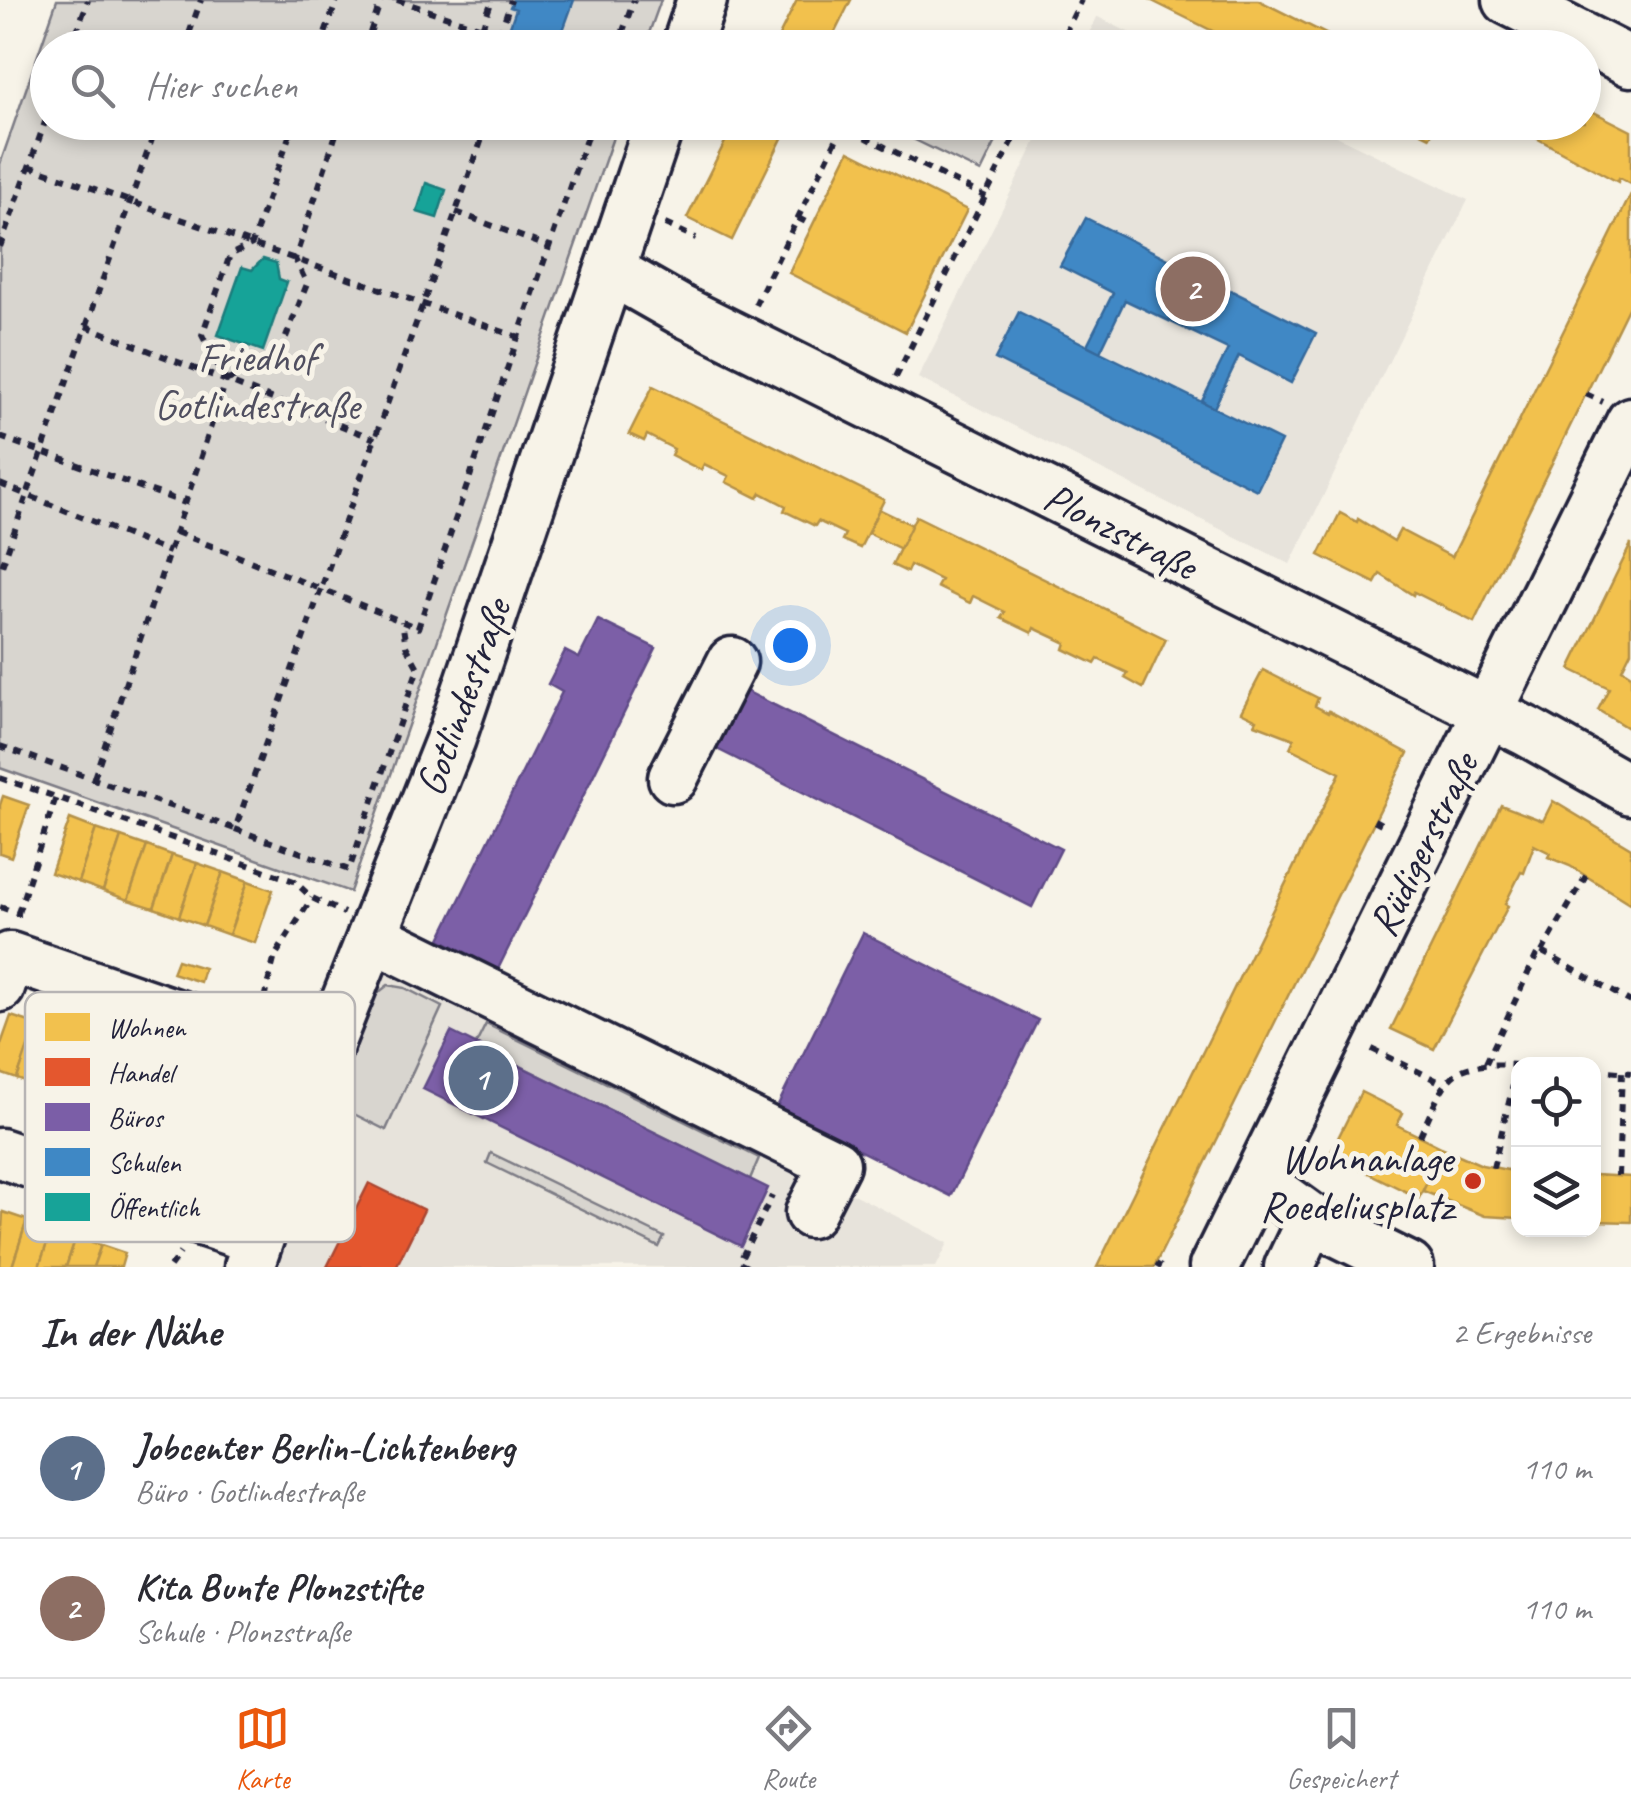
<!DOCTYPE html>
<html lang="de">
<meta charset="utf-8">
<style>
:root{--surface:#fff;--page:#f2f2f3;--text:#2b2b33;--muted:#7c7c81;--line:#e1e1e2;--accent:#ea580c}
body{margin:0;font-family:Caveat,sans-serif;background:var(--page);color:var(--text)}
.controls{position:absolute;right:30px;bottom:30px;display:grid;overflow:hidden;border-radius:20px;box-shadow:0 5px 15px #0003}
.controls button{width:90px;height:90px;display:grid;place-items:center;padding:0;border:0;border-bottom:2px solid var(--line);background:var(--surface);color:var(--text);font:50px sans-serif}
.you{position:absolute;left:790px;top:645px;width:35px;height:35px;margin:-25px;border:8px solid #fff;border-radius:50%;background:#1a73e8;box-shadow:0 0 0 15px #1a73e833}
.badge{display:grid;place-items:center;width:65px;height:65px;border-radius:50%;background:var(--accent);color:#fff;font-size:32px;font-weight:700}
.pin{position:absolute;translate:-50% -50%;border:5px solid #fff;box-shadow:0 2px 10px #0006}
.list{margin:0;padding:0;list-style:none}
h2{display:flex;justify-content:space-between;align-items:center;height:130px;margin:0;padding:0 40px;font-size:42px}
h2 small{font-size:32px;font-weight:400;color:var(--muted)}
.list li{display:grid;grid-template-columns:65px 1fr auto;gap:30px;align-items:center;box-sizing:border-box;height:140px;padding:0 40px;border-top:2px solid var(--line)}
.list b{display:block;font-size:38px;white-space:nowrap}
.list p{margin:0;font-size:32px;white-space:nowrap;color:var(--muted)}
.list em{font-size:32px;font-style:normal;color:var(--muted)}
.icon{flex:none;width:55px;height:55px;fill:none;stroke:currentColor;stroke-width:2;stroke-linecap:round;stroke-linejoin:round}
.map{position:relative;flex:none;width:1631px;height:1267px;overflow:hidden}
.search{position:absolute;background:var(--surface);box-shadow:0 5px 15px #0003;left:30px;right:30px;top:30px;height:110px;display:flex;align-items:center;gap:25px;box-sizing:border-box;padding:0 35px;border-radius:55px;color:var(--muted);font-size:38px}
.sheet{height:410px;background:var(--surface)}
nav{display:flex;justify-content:space-around;align-items:center;box-sizing:border-box;height:140px;border-top:2px solid var(--line);background:var(--surface);font-size:28px;color:var(--muted)}
nav a{display:grid;justify-items:center;gap:5px}
nav .on{color:var(--accent)}
.map>svg:first-child{display:block}
.built{fill:#e7e3db}
.green{fill:#d8d5cf;stroke:#7d7c85;stroke-width:2.5}
.homes{fill:#f2c14e;stroke:#b49148;stroke-width:2.5}
.shops{fill:#e4572e;stroke:#aa4732;stroke-width:2.5}
.offices{fill:#7b5ea7;stroke:#604c87;stroke-width:2.5}
.schools{fill:#3f88c5;stroke:#36699c;stroke-width:2.5}
.public{fill:#17a398;stroke:#1a7c7c;stroke-width:2.5}
.lines{fill:none;stroke-linecap:round;stroke-linejoin:round}
.minor-casing{stroke:#22223b;stroke-width:55}
.path{stroke:#22223b;stroke-width:6;stroke-dasharray:8 8;stroke-linecap:butt}
.minor{stroke:#f7f3e8;stroke-width:48}
.poi-dot{fill:#c8321e;stroke:#f7f3e8;stroke-width:4}
.labels{text-anchor:middle;stroke-width:10;stroke-linejoin:round;paint-order:stroke}
.park-label{font-size:42px;fill:#504f60;stroke:#f7f3e8}
.street-label{font-size:42px;fill:#22223b;stroke:#f7f3e8}
.poi-label{font-size:42px;fill:#22223b;stroke:#f7f3e8;text-anchor:end}
.key{fill:#f7f3e8;stroke:#b7b4b4;stroke-width:2.5}
.key-label{font-size:28px;fill:#22223b}
</style>
<div class="map">
<svg width="1631" height="1267" viewBox="0 0 1631 1267">
<rect width="100%" height="100%" fill="#f7f3e8"/>
<filter id="ink" filterUnits="userSpaceOnUse"><feTurbulence type="fractalNoise" baseFrequency=".01" numOctaves="2"/><feDisplacementMap in="SourceGraphic" scale="20" xChannelSelector="R" yChannelSelector="G"/><feConvolveMatrix kernelMatrix="1 2 1 2 8 2 1 2 1" color-interpolation-filters="sRGB"/></filter>
<g filter="url(#ink)">
<g class="built">
<path d="M1097,17H1098L1158,47H1083Z"/>
<path d="M1045,123H1310L1468,200L1290,564L918,378Z"/>
<path d="M390,969L524,1024L948,1243L936,1267H266L376,973Z"/>
</g>
<g class="green">
<path d="M57,0H661L644,47L48,48V122L618,123L350,892L0,768V164Z"/>
<path d="M880,123H1005L981,172Z"/>
<path d="M388,985L405,988L442,1007L386,1130L332,1103L373,997Z"/>
<path d="M486,1024L759,1158L750,1179L476,1044Z"/>
<path d="M491,1153L664,1237L659,1247L487,1163Z"/>
</g>
<g class="homes">
<path d="M797,0H851L827,48H773Z"/>
<path d="M1150,0H1258L1354,48H1247Z"/>
<path d="M1584,107L1631,131V184L1619,178L1618,182L1527,133L1532,122H1584Z"/>
<path d="M735,122H790L732,240L687,218Z"/>
<path d="M1399,122H1437L1430,137Z"/>
<path d="M849,151L967,210L906,332L789,273Z"/>
<path d="M1631,194V302L1474,622L1414,592L1413,595L1380,574L1375,583L1319,555L1340,513L1357,522L1358,519L1394,541L1400,530L1452,557Z"/>
<path d="M653,386L884,500L860,548L842,540L845,534L818,521L815,526L784,511L786,506L761,493L758,498L726,482L729,476L704,464L701,470L671,455L674,449L647,435L644,441L629,434Z"/>
<path d="M879,509L912,525L901,549L868,533Z"/>
<path d="M916,516L1166,639L1143,688L1125,678L1128,673L1098,659L1095,664L1064,649L1066,643L1034,628L1032,633L1001,618L1005,612L973,596L970,603L937,587L941,580L910,565L907,572L892,565Z"/>
<path d="M1631,544V651L1622,669L1631,675V730L1598,710L1609,688L1570,669Z"/>
<path d="M1263,670L1318,698L1315,706L1328,713L1329,711L1408,753L1154,1267H1097L1340,773L1290,748L1294,739L1255,724L1257,720L1241,712Z"/>
<path d="M3,796L29,805L11,857L0,853V805Z"/>
<path d="M1553,801L1631,848V904L1570,866L1548,857L1550,853L1534,845L1524,873L1521,872L1505,904L1508,906L1434,1049L1391,1029L1501,805L1543,821Z"/>
<path d="M70,819L96,829L78,882L51,873Z"/>
<path d="M96,829L121,837L103,891L78,882Z"/>
<path d="M121,837L147,846L128,900L103,891Z"/>
<path d="M147,846L172,855L154,908L128,900Z"/>
<path d="M172,855L197,863L179,917L154,908Z"/>
<path d="M197,863L223,872L204,926L179,917Z"/>
<path d="M223,872L248,881L229,935L204,926Z"/>
<path d="M248,881L273,890L255,943L229,935Z"/>
<path d="M177,960L204,968L200,982L172,973Z"/>
<path d="M11,1016L36,1024L17,1079L0,1073V1047Z"/>
<path d="M36,1024L61,1033L42,1088L17,1079Z"/>
<path d="M1361,1092L1403,1113L1397,1125L1443,1148L1419,1198L1330,1154Z"/>
<path d="M1443,1148L1482,1165L1518,1172V1218L1485,1216L1423,1191Z"/>
<path d="M1594,1175L1631,1177V1222L1594,1221Z"/>
<path d="M3,1212L27,1220L12,1267H0Z"/>
<path d="M27,1220L52,1229L39,1267H12Z"/>
<path d="M52,1229L76,1237L66,1267H39Z"/>
<path d="M76,1237L101,1245L93,1267H66Z"/>
<path d="M101,1245L125,1253L121,1267H93Z"/>
</g>
<path class="shops" d="M369,1183L424,1210L396,1267H327Z"/>
<g class="offices">
<path d="M598,620L656,648L498,969L440,939L562,692L548,684L565,651L579,658Z"/>
<path d="M742,689L1061,849L1032,907L713,747Z"/>
<path d="M863,933L1038,1020L951,1196L776,1109Z"/>
<path d="M451,1032L768,1188L741,1246L423,1089Z"/>
</g>
<g class="schools">
<path d="M513,0H574L557,47L509,29L516,9L510,7Z"/>
<path d="M1086,218L1316,333L1291,383L1239,356L1214,408L1202,401L1228,349L1125,300L1100,352L1087,345L1113,293L1060,266Z"/>
<path d="M1019,312L1281,441L1257,490L995,359Z"/>
</g>
<g class="public">
<path d="M426,183L446,190L437,218L417,212Z"/>
<path d="M263,259L276,263L279,279L287,282L263,351L218,335L242,267L252,270Z"/>
</g>
<g class="lines">
<g class="minor-casing">
<g id="minor">
<path d="M1508,0L1631,62"/>
<path d="M686,48L702,0"/>
<path d="M610,270L682,311L1528,732L1631,790"/>
<path d="M673,778L732,662"/>
<path d="M372,936L835,1164L810,1213"/>
<path d="M0,987L10,957L222,1030L249,1054L313,1084"/>
<path d="M0,1153L258,1240"/>
<path d="M1258,1180L1312,1219L1409,1267"/>
<path d="M249,1267L313,1084L451,738L660,122"/>
<path d="M1214,1267L1631,422"/>
<path d="M1289,1267L1312,1219"/>
</g>
</g>
<g class="path">
<path d="M397,0L500,34L527,48"/>
<path d="M482,28L492,0"/>
<path d="M500,34L511,0"/>
<path d="M71,48L88,0"/>
<path d="M184,48L201,0"/>
<path d="M320,48L337,0"/>
<path d="M365,48L381,0"/>
<path d="M617,48L634,0"/>
<path d="M1058,48L1081,0"/>
<path d="M158,122L27,495L169,552"/>
<path d="M29,166L518,337"/>
<path d="M456,212L549,247"/>
<path d="M798,218L812,225"/>
<path d="M665,224L696,238"/>
<path d="M0,247L48,114"/>
<path d="M755,305L843,126L986,197"/>
<path d="M86,326L375,439"/>
<path d="M896,377L1022,122"/>
<path d="M227,380L275,365L307,284L295,259L340,122"/>
<path d="M1586,394L1603,402"/>
<path d="M0,437L185,503"/>
<path d="M0,484L27,495L0,572"/>
<path d="M176,532L321,589L488,122"/>
<path d="M0,746L235,829L321,589L418,628L592,122"/>
<path d="M0,778L56,797"/>
<path d="M94,778L226,381L202,335L230,255L252,244L294,122"/>
<path d="M1374,820L1385,826"/>
<path d="M235,829L349,870L418,668L406,646L402,621"/>
<path d="M0,907L18,913V917"/>
<path d="M18,913L56,797L294,881L312,898L344,913"/>
<path d="M1542,952L1586,876"/>
<path d="M260,1014L275,956L312,898"/>
<path d="M1372,1049L1444,1084"/>
<path d="M1486,1063L1539,950L1631,1002"/>
<path d="M1594,1070L1631,1073"/>
<path d="M1420,1136C1448,1076 1446,1061 1518,1065"/>
<path d="M1493,1168L1518,1065"/>
<path d="M1618,1176L1622,1072"/>
<path d="M204,1185L235,1087"/>
<path d="M1156,1264L1161,1267"/>
<path d="M170,1267L180,1253"/>
<path d="M747,1267L739,1263L772,1196"/>
</g>
<use href="#minor" class="minor"/>
</g>
</g>
<circle class="poi-dot" cx="1473" cy="1181" r="10"/>
<g class="labels">
<g class="park-label">
<text x="257" y="371">Friedhof<tspan x="257" dy="48">Gotlindestraße</tspan></text>
</g>
<g class="street-label">
<text transform="translate(1121 530) rotate(27)" y="15">Plonzstraße</text>
<text transform="translate(462 697) rotate(-70)" y="15">Gotlindestraße</text>
<text transform="translate(1422 844) rotate(-64)" y="15">Rüdigerstraße</text>
</g>
<g class="poi-label">
<text x="1453" y="1172">Wohnanlage<tspan x="1453" dy="48">Roedeliusplatz</tspan></text>
</g>
</g>
<rect x="25" y="992" width="330" height="250" rx="15" class="key"/>
<rect x="45" y="1013" width="45" height="28" fill="#f2c14e"/>
<rect x="45" y="1058" width="45" height="28" fill="#e4572e"/>
<rect x="45" y="1103" width="45" height="28" fill="#7b5ea7"/>
<rect x="45" y="1148" width="45" height="28" fill="#3f88c5"/>
<rect x="45" y="1193" width="45" height="28" fill="#17a398"/>
<g class="key-label">
<text x="108" y="1037">Wohnen</text>
<text x="108" y="1082">Handel</text>
<text x="108" y="1127">Büros</text>
<text x="108" y="1172">Schulen</text>
<text x="108" y="1217">Öffentlich</text>
</g>
</svg>
<div class="controls">
<button><svg class="icon" aria-label="locate" viewBox="0 0 24 24"><circle cx="12" cy="12" r="6"/><path d="M12 2v4M12 18v4M2 12h4M18 12h4"/></svg></button>
<button><svg class="icon" aria-label="layers" viewBox="0 0 24 24"><path d="M12 4l9 5-9 5-9-5zM3 14l9 5 9-5"/></svg></button>
</div>
<div class="you"></div>
<div class="pin badge" style="left:481px;top:1078px;background:#5c6f8a">1</div>
<div class="pin badge" style="left:1193px;top:289px;background:#8d6e63">2</div>
<div class="search"><svg class="icon" aria-label="search" viewBox="0 0 24 24"><circle cx="10" cy="10" r="6"/><path d="M15 15l6 6"/></svg>Hier suchen</div>
</div>
<section class="sheet">
<h2>In der Nähe<small>2 Ergebnisse</small></h2>
<ul class="list">
<li><span class="badge" style="background:#5c6f8a">1</span><div><b>Jobcenter Berlin-Lichtenberg</b><p>Büro · Gotlindestraße</p></div><em>110 m</em></li>
<li><span class="badge" style="background:#8d6e63">2</span><div><b>Kita Bunte Plonzstifte</b><p>Schule · Plonzstraße</p></div><em>110 m</em></li>
</ul>
</section>
<nav>
<a class="on"><svg class="icon" aria-label="map" viewBox="0 0 24 24"><path d="M3 6l6-2 6 2 6-2v14l-6 2-6-2-6 2zM9 4v14M15 6v14"/></svg>Karte</a>
<a><svg class="icon" aria-label="directions" viewBox="0 0 24 24"><path d="M12 3l9 9-9 9-9-9zM9 14v-3h6M13 9l2 2-2 2"/></svg>Route</a>
<a><svg class="icon" aria-label="saved" viewBox="0 0 24 24"><path d="M7 4h10v16l-5-4-5 4z"/></svg>Gespeichert</a>
</nav>
